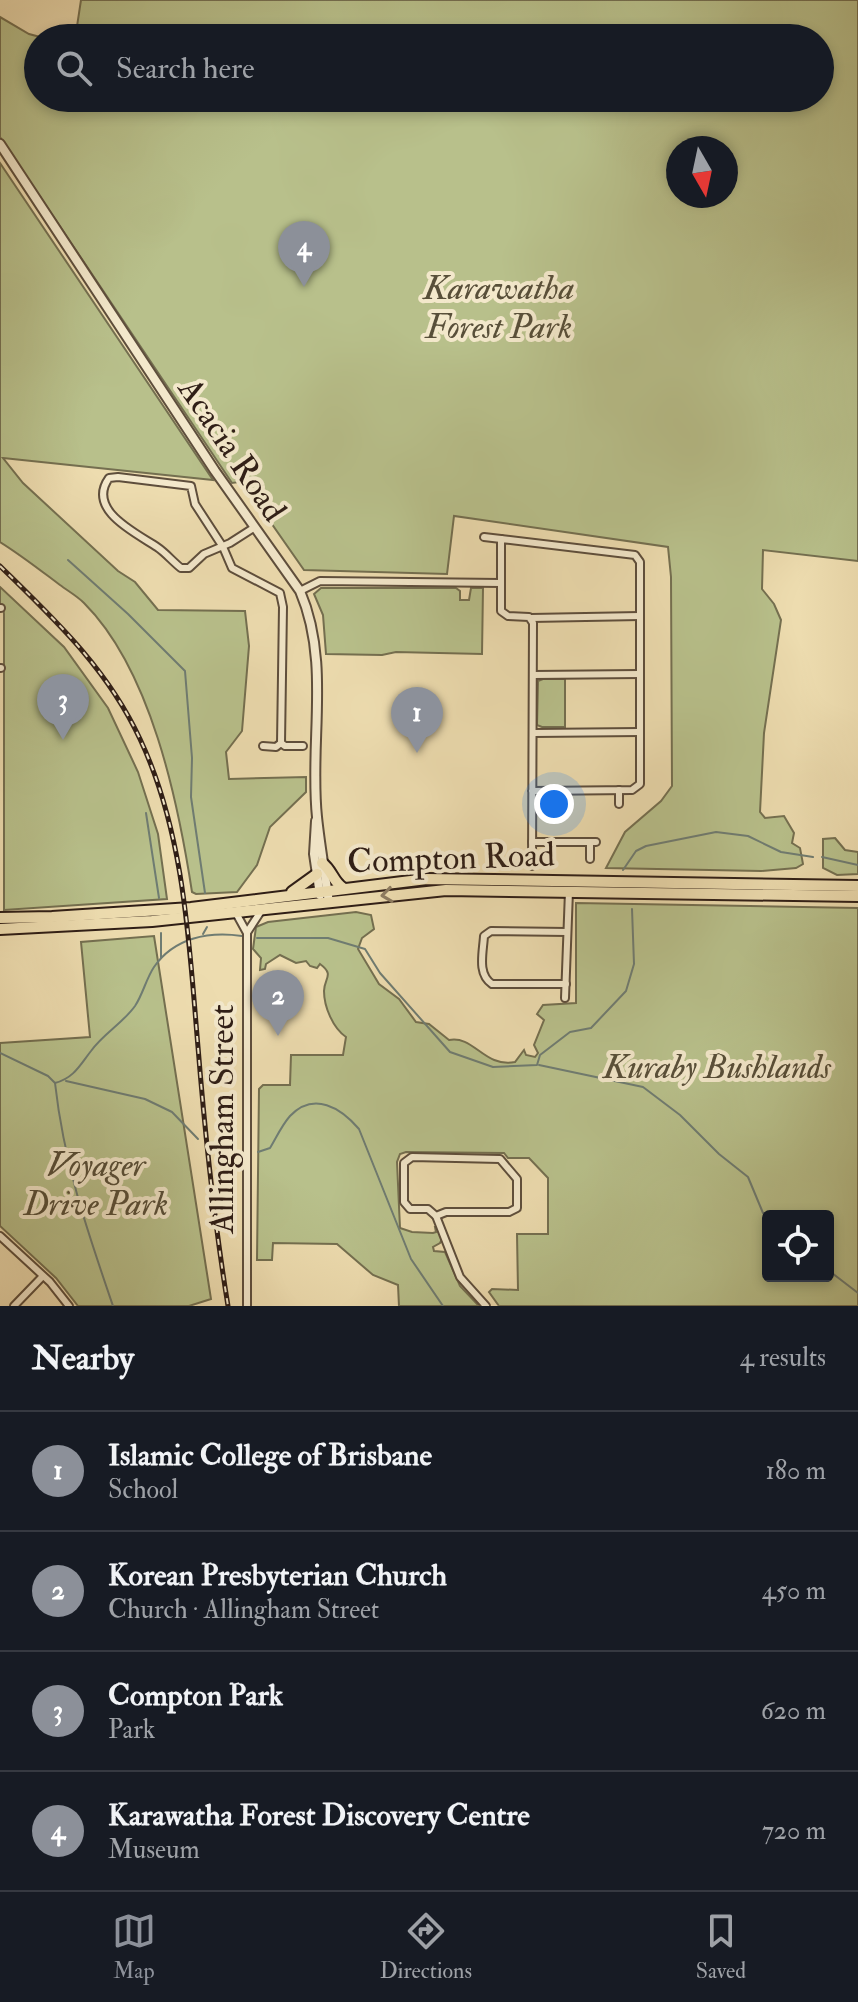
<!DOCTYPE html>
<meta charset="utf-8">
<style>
:root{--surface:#171b24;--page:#20242c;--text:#f1f3f6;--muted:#9ea1a6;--line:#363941;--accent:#8c9099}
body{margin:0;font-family:"IM FELL Double Pica",serif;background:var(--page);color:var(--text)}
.controls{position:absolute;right:24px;bottom:24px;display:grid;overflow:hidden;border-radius:8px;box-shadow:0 4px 12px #0003}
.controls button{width:72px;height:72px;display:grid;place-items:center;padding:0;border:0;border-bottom:2px solid var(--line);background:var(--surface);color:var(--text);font:40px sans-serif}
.compass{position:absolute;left:666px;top:136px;width:72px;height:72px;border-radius:50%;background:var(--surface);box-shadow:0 4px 12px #0003;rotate:171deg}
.you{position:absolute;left:554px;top:804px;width:28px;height:28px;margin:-20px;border:6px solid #fff;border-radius:50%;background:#1a73e8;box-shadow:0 0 0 12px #1a73e833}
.badge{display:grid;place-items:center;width:52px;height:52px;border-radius:50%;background:var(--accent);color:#fff;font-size:26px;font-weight:700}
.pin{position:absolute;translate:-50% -66px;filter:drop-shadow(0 2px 4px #0008)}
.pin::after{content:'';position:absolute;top:42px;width:28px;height:24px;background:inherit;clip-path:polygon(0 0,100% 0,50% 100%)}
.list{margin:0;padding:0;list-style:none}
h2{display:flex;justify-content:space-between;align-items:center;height:104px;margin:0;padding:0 32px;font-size:34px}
h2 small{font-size:26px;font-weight:400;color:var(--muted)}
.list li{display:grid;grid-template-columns:52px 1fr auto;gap:24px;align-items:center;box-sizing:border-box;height:120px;padding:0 32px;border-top:2px solid var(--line)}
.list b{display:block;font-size:30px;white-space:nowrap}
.list p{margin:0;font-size:26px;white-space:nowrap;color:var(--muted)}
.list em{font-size:26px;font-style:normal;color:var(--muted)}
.icon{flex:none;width:44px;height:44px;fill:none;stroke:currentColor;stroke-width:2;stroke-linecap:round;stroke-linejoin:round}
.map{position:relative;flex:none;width:858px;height:1306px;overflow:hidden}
.search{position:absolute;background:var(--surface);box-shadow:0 4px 12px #0003;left:24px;right:24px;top:24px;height:88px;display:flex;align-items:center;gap:20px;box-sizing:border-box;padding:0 28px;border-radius:44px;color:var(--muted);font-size:30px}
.sheet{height:584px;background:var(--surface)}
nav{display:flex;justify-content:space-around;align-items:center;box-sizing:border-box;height:112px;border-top:2px solid var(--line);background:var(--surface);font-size:22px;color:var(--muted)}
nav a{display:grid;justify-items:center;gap:4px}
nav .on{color:var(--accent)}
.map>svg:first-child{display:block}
.green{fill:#b8c08b;stroke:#746f50;stroke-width:2;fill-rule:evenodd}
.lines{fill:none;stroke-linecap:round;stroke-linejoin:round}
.stream{stroke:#6f7c72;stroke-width:2}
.minor-casing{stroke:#5e4e3c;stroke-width:10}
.tertiary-casing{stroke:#5e4e3c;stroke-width:12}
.primary-casing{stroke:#2f1e16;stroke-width:14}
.minor{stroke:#f3e8cb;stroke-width:6}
.tertiary{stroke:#f3e8cb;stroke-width:8}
.primary{stroke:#eddcaf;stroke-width:10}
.rail-casing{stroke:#2f1e16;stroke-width:5}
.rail{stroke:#f3e8cb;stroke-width:2;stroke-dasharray:6;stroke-linecap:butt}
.oneway{stroke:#8e7d62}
.labels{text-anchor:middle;stroke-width:8;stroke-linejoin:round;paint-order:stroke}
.park-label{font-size:34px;font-style:italic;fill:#584f39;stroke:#f3e8cb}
.street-label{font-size:34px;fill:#2f1e16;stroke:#f3e8cb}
</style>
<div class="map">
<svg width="858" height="1306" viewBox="0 0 858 1306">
<rect width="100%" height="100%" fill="#eddcaf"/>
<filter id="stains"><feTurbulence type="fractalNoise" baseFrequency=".0025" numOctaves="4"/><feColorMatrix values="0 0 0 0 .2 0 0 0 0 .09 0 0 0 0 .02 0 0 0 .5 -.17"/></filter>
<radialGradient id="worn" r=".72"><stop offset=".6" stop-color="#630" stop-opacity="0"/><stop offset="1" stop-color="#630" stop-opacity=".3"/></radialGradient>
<g class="green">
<path d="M81,0H858V561L763,550L762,589L774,604L781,620L764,733L760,812L765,818L784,816L794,833L792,843L800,848L803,864L796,868L761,871L606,868L625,832L661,801L672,786L671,577L668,547L454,516L447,574L304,570L246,487L239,482L232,483L0,137V17L29,34L44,38H38V98H820V38H54L76,33ZM678,148H726V196H678Z"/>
<path d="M0,163L213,480L3,458L23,483L118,571L135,582L158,610L245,611L249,646L242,731L226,752L229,779L306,777V792L270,827L257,865L237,892L196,894L192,892C178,801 151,670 84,603C77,596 68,591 60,585C40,570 21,555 0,542Z"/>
<path d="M0,587L64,647L108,708L138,772L158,834L167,899L4,910V614L3,606H0Z"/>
<path d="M321,588H456L460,591V600H469L471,588H483L482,654L396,652L382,655L326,654L323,615L314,594Z"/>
<path d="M543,679H565V727H542L537,725L538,681Z"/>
<path d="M835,838L845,850L858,852V874L837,875L823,868V839Z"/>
<path d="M576,903L858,908V1306H499L489,1292L492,1289L518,1290L517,1234H548V1178L529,1158H508L504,1153L406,1152L400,1154L397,1162L400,1228L412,1232L433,1233L436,1232L435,1227H437L442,1239L440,1243L433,1247L434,1251L445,1252L460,1286L479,1306H399L398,1285L373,1275L337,1244L273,1243L272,1260H257L259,1089L263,1085H290L291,1055H343L346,1037C333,1028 324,1007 324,991C324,978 335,975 320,964L317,968L310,966L306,961L296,963L280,955L266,964L265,969L260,970L261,958L253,949L256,927L268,922L356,912L371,915L374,929L362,938L358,949L379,984L399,999L416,1022L429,1024L449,1040C474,1035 484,1068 515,1062L524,1050L526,1055L535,1057L538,1053L534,1045L544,1020L537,1014L543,1005L576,1003ZM768,1216H828V1276H768Z"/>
<path d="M154,936L211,1299L189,1306H78L56,1278L0,1226V1043L90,1037L81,942Z"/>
</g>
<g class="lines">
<g class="stream">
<path d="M68,560L128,614L185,671L192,758L191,797L205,893"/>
<path d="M146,813L159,898"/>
<path d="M822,857L858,865"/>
<path d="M623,870L636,851L646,846L716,832L748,836L781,852L813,857"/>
<path d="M203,934L207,927"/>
<path d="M257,938H328L365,949L380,973L450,1052L493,1067L537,1065L540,1055L570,1032L591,1028L626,991L634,964L632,909"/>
<path d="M161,958V933"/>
<path d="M0,1053L48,1076L55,1083C74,1078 80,1065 91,1051C103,1034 123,1023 135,1006C143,994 146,979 154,967C174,938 208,931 242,936"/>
<path d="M539,1065L643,1087L680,1115L719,1154L748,1177L763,1213L768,1218"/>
<path d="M66,1081L145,1099L172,1112L198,1139"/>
<path d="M55,1083C64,1164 87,1230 113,1306"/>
<path d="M213,1143L240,1152"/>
<path d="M258,1152L270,1148C276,1138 282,1125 290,1116C314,1091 341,1108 359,1129L411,1259L443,1306"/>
<path d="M828,1270L858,1293"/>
</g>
<g class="minor-casing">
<g id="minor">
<path d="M255,527L230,543L204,554L189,568H181C173,562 166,553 157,547C136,533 86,510 109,478L118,477L191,486L195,504L223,547L232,568L280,593L283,607L281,743"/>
<path d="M484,537L501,539"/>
<path d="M300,591L320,581L501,583"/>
<path d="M0,608H1"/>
<path d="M531,618L640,616"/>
<path d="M0,668H1"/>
<path d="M533,675L640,674"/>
<path d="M533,733L640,732"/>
<path d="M263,746L276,747L281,743L285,746H303"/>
<path d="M619,790V804"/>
<path d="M532,842H596"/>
<path d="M590,859V842"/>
<path d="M532,866L533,623L529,617L508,616L501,611V539L635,555L640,562V784L632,790L532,791"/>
<path d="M236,913L247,933V1306"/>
<path d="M248,931L261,911"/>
<path d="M566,984H492C477,974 483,953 484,936L491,931L567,932"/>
<path d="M565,998L569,891"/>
<path d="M412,1157L500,1159L517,1179V1208L509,1212H446L436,1216L428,1209H410L404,1202V1163Z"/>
<path d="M436,1216L460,1277L486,1306"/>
<path d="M0,1236L50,1282L69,1306"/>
<path d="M14,1306L42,1277"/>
</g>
</g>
<g class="tertiary-casing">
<g id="tertiary">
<path d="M0,144L215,471L300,591C331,663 309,742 317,817C320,846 325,874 329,903"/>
<path d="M316,821L314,854L320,895"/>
</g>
</g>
<g class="primary-casing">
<g id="primary">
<path d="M322,863C332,870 333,882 343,888"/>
<path d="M292,892L317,874"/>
<path d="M0,918L52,917L191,908L427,879L858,886"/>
<path d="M0,929L152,921L446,890L858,896"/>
</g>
</g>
<use href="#minor" class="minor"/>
<use href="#tertiary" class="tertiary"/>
<use href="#primary" class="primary"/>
<g class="rail-casing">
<path id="rail" d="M0,566C55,620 107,668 140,739C185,835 189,944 198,1047C205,1134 214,1220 228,1306"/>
</g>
<use href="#rail" class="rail"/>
</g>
<defs><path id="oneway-chevron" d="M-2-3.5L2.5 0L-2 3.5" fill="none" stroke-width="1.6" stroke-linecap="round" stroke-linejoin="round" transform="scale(2)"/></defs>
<use class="oneway" href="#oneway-chevron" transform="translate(387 895) rotate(173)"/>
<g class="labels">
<g class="park-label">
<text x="499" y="299">Karawatha<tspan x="499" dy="39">Forest Park</tspan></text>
<text x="717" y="1078">Kuraby Bushlands</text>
<text x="96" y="1176">Voyager<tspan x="96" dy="39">Drive Park</tspan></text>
</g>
<g class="street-label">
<text transform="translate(233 449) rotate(56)" y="12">Acacia Road</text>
<text transform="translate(451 857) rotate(-2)" y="12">Compton Road</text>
<text transform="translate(221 1119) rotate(-90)" y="12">Allingham Street</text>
</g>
</g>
<rect width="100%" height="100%" filter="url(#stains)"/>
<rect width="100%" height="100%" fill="url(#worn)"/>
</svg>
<div class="controls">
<button><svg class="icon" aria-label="locate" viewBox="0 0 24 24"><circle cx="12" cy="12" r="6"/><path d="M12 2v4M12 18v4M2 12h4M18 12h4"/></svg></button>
</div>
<svg class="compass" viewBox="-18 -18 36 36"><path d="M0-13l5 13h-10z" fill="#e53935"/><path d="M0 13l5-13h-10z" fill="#9ea1a6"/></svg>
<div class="you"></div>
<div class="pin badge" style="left:417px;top:753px">1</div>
<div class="pin badge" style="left:278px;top:1036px">2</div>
<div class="pin badge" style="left:63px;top:740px">3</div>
<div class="pin badge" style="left:304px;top:287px">4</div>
<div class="search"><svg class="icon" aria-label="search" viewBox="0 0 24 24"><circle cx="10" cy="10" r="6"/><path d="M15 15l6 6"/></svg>Search here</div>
</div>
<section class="sheet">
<h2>Nearby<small>4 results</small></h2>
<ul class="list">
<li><span class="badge">1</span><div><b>Islamic College of Brisbane</b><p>School</p></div><em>180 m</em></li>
<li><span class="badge">2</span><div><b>Korean Presbyterian Church</b><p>Church · Allingham Street</p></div><em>450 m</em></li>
<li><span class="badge">3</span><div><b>Compton Park</b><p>Park</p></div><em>620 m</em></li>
<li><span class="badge">4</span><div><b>Karawatha Forest Discovery Centre</b><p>Museum</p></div><em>720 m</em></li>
</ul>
</section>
<nav>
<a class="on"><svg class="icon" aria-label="map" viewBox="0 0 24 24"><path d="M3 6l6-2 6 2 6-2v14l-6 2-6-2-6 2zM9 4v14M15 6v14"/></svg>Map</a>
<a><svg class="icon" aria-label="directions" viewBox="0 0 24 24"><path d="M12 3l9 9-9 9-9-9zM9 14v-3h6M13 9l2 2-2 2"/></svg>Directions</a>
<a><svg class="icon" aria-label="saved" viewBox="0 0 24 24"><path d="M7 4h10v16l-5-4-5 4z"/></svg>Saved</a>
</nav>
